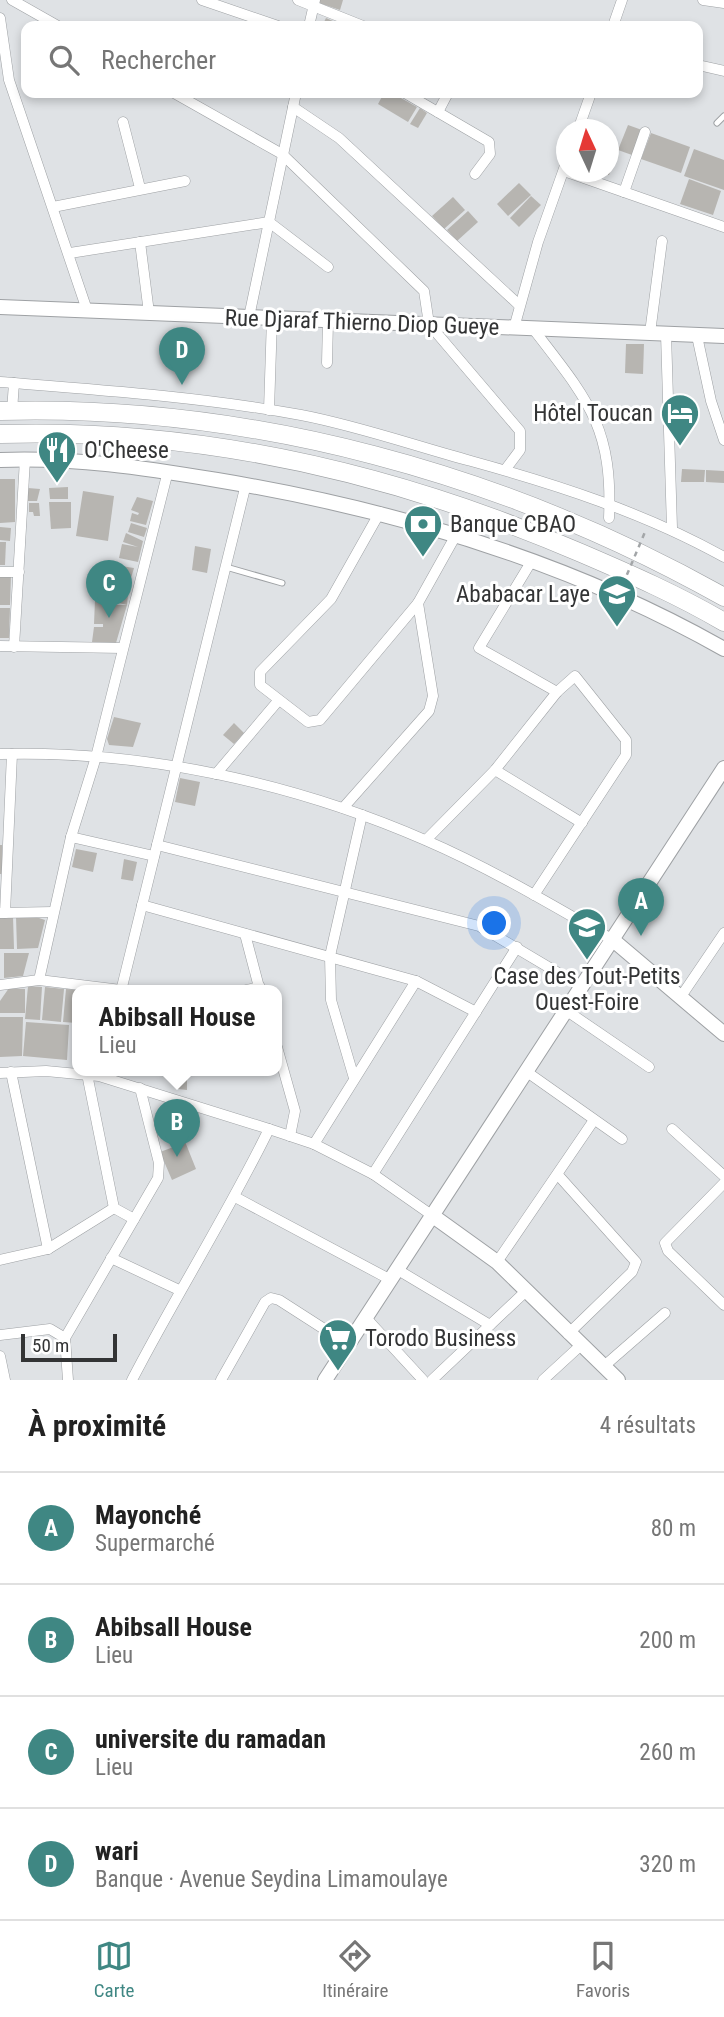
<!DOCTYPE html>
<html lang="fr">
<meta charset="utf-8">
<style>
:root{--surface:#fff;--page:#f6f6f6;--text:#222;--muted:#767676;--line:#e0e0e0;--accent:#3f8783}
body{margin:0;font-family:"Roboto Condensed",sans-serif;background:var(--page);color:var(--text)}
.compass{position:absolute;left:556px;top:119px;width:63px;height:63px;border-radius:50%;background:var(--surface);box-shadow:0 4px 10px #0003;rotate:356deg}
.scale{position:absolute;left:21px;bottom:18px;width:96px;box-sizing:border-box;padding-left:7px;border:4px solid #333435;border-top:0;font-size:19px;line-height:24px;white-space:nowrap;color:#333435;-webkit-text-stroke:5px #fff;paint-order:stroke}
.you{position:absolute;left:495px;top:924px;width:24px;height:24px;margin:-18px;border:5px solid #fff;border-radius:50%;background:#1a73e8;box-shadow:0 0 0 10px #1a73e833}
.badge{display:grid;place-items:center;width:46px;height:46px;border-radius:50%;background:var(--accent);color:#fff;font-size:23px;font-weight:700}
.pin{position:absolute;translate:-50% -58px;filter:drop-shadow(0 2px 4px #0008)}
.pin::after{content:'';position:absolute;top:37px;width:24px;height:21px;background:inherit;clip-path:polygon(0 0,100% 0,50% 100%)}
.popup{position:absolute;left:72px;top:985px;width:210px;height:91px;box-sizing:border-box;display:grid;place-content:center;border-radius:14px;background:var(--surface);filter:drop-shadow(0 2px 5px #0005);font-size:23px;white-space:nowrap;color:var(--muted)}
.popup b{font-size:26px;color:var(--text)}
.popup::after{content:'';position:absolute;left:50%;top:100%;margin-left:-14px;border:14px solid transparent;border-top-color:var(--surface)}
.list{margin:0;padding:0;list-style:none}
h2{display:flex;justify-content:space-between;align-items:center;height:91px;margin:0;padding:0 28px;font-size:30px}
h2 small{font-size:23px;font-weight:400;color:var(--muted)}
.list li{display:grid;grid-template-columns:46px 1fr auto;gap:21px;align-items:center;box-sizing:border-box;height:112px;padding:0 28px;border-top:2px solid var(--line)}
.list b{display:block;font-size:26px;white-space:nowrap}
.list p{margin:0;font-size:23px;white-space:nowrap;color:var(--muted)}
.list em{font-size:23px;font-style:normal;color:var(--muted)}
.icon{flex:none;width:38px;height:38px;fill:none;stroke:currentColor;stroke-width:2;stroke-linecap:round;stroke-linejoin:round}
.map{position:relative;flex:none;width:724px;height:1380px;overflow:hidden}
.search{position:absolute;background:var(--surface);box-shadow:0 4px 10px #0003;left:21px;right:21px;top:21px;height:77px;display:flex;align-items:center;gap:18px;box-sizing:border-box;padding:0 24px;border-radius:14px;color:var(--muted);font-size:26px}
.sheet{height:539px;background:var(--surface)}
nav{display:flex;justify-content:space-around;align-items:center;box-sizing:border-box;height:98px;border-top:2px solid var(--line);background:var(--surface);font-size:19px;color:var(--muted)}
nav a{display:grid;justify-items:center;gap:4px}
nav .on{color:var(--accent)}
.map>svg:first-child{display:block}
.building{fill:#b7b5b1}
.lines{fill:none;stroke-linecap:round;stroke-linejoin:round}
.lane-casing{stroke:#9ea1a4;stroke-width:7}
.street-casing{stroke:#9ea1a4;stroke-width:11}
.secondary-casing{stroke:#9ea1a4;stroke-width:16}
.highway-casing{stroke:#9ea1a4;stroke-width:19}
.lane{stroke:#fff;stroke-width:5}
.street{stroke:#fff;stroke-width:10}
.secondary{stroke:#fff;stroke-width:14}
.highway{stroke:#fff;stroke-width:18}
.path-bridge{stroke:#a3a6a8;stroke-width:2.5;stroke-dasharray:5 5;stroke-linecap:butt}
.labels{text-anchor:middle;stroke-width:6;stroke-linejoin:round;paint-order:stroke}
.street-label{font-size:23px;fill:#333435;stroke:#fff}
.poi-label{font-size:23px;fill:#333435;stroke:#fff;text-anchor:start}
</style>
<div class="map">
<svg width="724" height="1380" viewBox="0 0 724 1380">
<rect width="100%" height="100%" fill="#dfe2e5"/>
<g class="building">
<path d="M320,0H343L340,10L319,3Z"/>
<path d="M326,18L344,26H322Z"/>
<path d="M384,93H392L417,107L408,122L378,104Z"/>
<path d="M420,108L427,113L418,128L410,124Z"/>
<path d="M628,125L642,130L632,155L618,150Z"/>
<path d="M651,133L690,147L681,173L641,159Z"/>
<path d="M608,149L617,152L609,175H608Z"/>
<path d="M694,149L724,160V190L684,176Z"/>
<path d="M689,179L721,191L713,215L680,204Z"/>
<path d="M519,183L531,195L508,216L497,204Z"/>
<path d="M531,196L541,205L519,227L510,218Z"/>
<path d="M453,197L465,210L444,229L432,216Z"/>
<path d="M468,211L478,222L457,241L447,230Z"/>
<path d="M626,344H644L643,374L625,373Z"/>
<path d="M682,469L705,470L704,482H681Z"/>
<path d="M706,470L724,471V483L706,482Z"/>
<path d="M0,479H15V522L0,523Z"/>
<path d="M68,487V499H50L49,488Z"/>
<path d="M28,488L40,489L37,501H27Z"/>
<path d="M83,491L114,496L108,541L76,536Z"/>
<path d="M137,497L153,501L146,525L130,521L132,513L138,515L139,513L131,510Z"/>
<path d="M49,502H71V528L51,529Z"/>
<path d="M29,503H39L40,516H34L33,512H29Z"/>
<path d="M131,523L147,528L144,537L128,532Z"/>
<path d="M0,527L11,528L10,541L0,540Z"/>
<path d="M126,533L143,541L138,562L119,558L122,544L138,547L123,542Z"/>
<path d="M0,542H6L5,565H0Z"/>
<path d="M195,546L211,549L207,573L192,570Z"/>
<path d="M114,565L134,568L129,585L110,579Z"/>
<path d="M0,575H11L10,605H0Z"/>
<path d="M109,583L129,585L127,605L107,600Z"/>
<path d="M95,600H102V605H127L116,643L92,642L94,627H103V624H94Z"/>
<path d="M0,608H10L9,638H0Z"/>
<path d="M114,717L141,723L133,747L109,745L107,739Z"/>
<path d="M234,723L244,733L234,744L223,735Z"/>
<path d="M180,778L200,782L195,806L175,802Z"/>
<path d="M0,845H2L3,874H0Z"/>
<path d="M76,849L97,853L93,872L72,867Z"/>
<path d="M124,859L137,862L133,881L121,879Z"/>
<path d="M0,917H13L14,949H0Z"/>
<path d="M16,917H36L45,920L38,948L17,949Z"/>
<path d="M4,953H29L23,976L4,978Z"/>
<path d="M28,986L42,987L40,1020L25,1019Z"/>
<path d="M45,987L64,989L61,1022L42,1020Z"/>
<path d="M9,988L25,989V1013H0V1001Z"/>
<path d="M66,989L77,990V1023L63,1022Z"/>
<path d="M0,1017H23L22,1056L0,1057Z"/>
<path d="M26,1022L69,1025L67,1060L23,1056Z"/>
<rect x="72" y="1025" width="5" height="38"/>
<path d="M179,1071H198L199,1074L187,1075V1090L178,1089Z"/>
<path d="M184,1139L196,1169L172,1180L160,1152L179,1145L178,1142Z"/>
</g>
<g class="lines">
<g class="lane-casing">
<g id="lane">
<path d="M717,123L724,116"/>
<path d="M226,567L282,583"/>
</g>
</g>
<g class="street-casing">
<g id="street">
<path d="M12,0L58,26"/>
<path d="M202,0L278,26"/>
<path d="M298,0L363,26"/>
<path d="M703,0L724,3"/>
<path d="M0,18L9,80L87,310"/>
<path d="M309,26L315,0"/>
<path d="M613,26L622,0"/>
<path d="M698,65L724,71"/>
<path d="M174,93L282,154L424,291L429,324L520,431V450L505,470"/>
<path d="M405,93L489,142L490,154L475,174"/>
<path d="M293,107L339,138L519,305"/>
<path d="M438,112L448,93"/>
<path d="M123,122L140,188"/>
<path d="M578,130L591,93"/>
<path d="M564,171L724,227"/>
<path d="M624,192L645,132"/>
<path d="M53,207L185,181"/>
<path d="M140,242L149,313"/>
<path d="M70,253L269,222L328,267"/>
<path d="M249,317L296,93"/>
<path d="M514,328L538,242L566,163"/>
<path d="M534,330C587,399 613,426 609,518"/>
<path d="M650,333L662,241"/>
<path d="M666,334L672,528"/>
<path d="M697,336L711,401L724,440"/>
<path d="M327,363L328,321"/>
<path d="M0,382C101,390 202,397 301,415C359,426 415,446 471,461C558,485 645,513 724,557"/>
<path d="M269,410L272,318"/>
<path d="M12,411L14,383"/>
<path d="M380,512L331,599L260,672V685L308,722L320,720L418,603L456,535"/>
<path d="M531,562L479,648L557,692"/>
<path d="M0,572H19"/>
<path d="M0,646L123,648"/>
<path d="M14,647L25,459"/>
<path d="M0,754C144,750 294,783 425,840C490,868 552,905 613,940"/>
<path d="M495,770L582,823"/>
<path d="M216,774L278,701"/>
<path d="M343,808L429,711L433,696L418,603"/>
<path d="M71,837L154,856"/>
<path d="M426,840L495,770L557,692L575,676L626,740V755L534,895"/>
<path d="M157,845L479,926L582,987"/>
<path d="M142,905L416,981L476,1012"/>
<path d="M1,913L53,912"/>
<path d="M5,913L12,754"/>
<path d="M245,934L260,991"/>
<path d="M39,980L71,837L96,757L168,471"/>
<path d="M0,985L39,980L121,990"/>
<path d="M121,991L246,484"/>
<path d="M242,991L260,987"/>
<path d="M682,995L724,933"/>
<path d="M567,1011L649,1067"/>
<path d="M277,1047L295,1111L290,1136"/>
<path d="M11,1072L48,1249"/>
<path d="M527,1072L622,1139"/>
<path d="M0,1073L46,1071L99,1076L269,1129L314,1144L373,1174L433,1216"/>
<path d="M87,1074L114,1208L134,1219"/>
<path d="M354,1078L331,1000L330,956L362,815"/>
<path d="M672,1129L724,1176"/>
<path d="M314,1144L416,981"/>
<path d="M373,1174L517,947"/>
<path d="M558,1175L636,1262L632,1272L568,1334"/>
<path d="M724,1183L665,1243L668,1251L724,1305"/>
<path d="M235,1197L391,1280"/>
<path d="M111,1258L179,1290"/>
<path d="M0,1260L48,1249L114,1208"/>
<path d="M497,1262L594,1120"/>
<path d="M398,1270L490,1325"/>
<path d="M366,1318L423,1380"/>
<path d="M0,1335L50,1329L65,1338"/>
<path d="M0,1356L5,1380"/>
<path d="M603,1367L665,1313"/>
<path d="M68,1380L65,1338L158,1178L159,1163L140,1088"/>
<path d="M132,1380C176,1295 227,1215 269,1129"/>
<path d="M221,1380L265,1302L271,1298L279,1300L349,1345"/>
<path d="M432,1380L525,1292"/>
<path d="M543,1380L580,1346"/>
</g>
</g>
<g class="secondary-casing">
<g id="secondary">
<path d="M0,307L724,336"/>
<path d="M0,460C73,457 145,468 217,480C392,509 569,561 724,649"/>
<path d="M613,940L724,1034"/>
<path d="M433,1216L497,1262L618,1380"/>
<path d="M325,1380L724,768"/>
</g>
</g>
<g class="highway-casing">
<g id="highway">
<path d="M0,411C252,404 505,474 724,597"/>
<path d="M0,434C201,428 398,474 581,553C630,574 678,595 724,622"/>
</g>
</g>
<use href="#lane" class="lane"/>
<use href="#street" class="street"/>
<use href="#secondary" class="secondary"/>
<use href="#highway" class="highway"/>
<path class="path-bridge" d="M623,584L645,532"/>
</g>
<defs>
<g id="hotel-pin" transform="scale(2.0125)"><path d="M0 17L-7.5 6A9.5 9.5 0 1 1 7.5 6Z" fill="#3f8783" stroke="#fff"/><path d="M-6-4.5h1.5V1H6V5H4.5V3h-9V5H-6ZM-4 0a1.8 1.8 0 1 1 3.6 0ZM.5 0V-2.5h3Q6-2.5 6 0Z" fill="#fff"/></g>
<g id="restaurant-pin" transform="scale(2.0125)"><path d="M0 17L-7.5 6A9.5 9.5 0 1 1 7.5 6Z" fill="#3f8783" stroke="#fff"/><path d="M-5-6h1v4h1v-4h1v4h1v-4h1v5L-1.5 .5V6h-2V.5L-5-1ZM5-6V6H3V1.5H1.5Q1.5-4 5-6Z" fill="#fff"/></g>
<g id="bank-pin" transform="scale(2.0125)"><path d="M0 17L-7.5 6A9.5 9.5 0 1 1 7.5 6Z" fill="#3f8783" stroke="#fff"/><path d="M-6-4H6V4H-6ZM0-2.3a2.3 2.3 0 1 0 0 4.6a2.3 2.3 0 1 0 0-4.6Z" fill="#fff"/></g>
<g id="school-pin" transform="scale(2.0125)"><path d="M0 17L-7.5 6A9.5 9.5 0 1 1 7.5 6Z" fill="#3f8783" stroke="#fff"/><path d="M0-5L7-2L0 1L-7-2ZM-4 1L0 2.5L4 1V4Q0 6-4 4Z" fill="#fff"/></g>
<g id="supermarket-pin" transform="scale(2.0125)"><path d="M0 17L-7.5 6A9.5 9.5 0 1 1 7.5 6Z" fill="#3f8783" stroke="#fff"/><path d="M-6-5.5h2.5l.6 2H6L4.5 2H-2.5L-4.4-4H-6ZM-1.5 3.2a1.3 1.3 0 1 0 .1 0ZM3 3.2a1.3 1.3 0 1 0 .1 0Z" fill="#fff"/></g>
</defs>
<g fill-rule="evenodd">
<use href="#hotel-pin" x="680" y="413"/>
<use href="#restaurant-pin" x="57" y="450"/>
<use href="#bank-pin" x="423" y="524"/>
<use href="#school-pin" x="617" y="594"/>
<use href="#school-pin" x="587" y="927"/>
<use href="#supermarket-pin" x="338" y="1338"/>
</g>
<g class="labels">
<g class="street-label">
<text transform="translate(362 322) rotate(2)" y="8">Rue Djaraf Thierno Diop Gueye</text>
</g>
<g class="poi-label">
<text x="653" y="421" text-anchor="end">Hôtel Toucan</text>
<text x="84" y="458">O'Cheese</text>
<text x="450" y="532">Banque CBAO</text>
<text x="590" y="602" text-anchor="end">Ababacar Laye</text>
<text x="587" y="984" text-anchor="middle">Case des Tout-Petits<tspan x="587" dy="26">Ouest-Foire</tspan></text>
<text x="365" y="1346">Torodo Business</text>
</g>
</g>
</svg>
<svg class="compass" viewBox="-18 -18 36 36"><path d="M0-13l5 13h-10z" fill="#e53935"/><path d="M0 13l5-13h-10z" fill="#767676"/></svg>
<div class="scale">50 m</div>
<div class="you"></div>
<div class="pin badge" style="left:641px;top:936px">A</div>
<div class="pin badge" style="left:177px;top:1157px">B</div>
<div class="popup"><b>Abibsall House</b>Lieu</div>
<div class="pin badge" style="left:109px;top:618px">C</div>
<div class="pin badge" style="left:182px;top:385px">D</div>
<div class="search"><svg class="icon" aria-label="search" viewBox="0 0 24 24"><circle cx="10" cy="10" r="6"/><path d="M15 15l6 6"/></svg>Rechercher</div>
</div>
<section class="sheet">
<h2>À proximité<small>4 résultats</small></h2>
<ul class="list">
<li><span class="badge">A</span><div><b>Mayonché</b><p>Supermarché</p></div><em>80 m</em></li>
<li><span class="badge">B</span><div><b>Abibsall House</b><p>Lieu</p></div><em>200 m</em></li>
<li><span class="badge">C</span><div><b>universite du ramadan</b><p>Lieu</p></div><em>260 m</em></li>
<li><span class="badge">D</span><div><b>wari</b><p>Banque · Avenue Seydina Limamoulaye</p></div><em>320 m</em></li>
</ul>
</section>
<nav>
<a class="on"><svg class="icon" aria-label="map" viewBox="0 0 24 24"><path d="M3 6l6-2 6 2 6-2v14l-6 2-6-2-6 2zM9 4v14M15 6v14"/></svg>Carte</a>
<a><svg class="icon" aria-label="directions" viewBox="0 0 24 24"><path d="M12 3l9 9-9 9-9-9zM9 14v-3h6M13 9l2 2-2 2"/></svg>Itinéraire</a>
<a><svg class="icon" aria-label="saved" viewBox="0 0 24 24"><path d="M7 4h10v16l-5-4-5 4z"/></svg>Favoris</a>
</nav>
